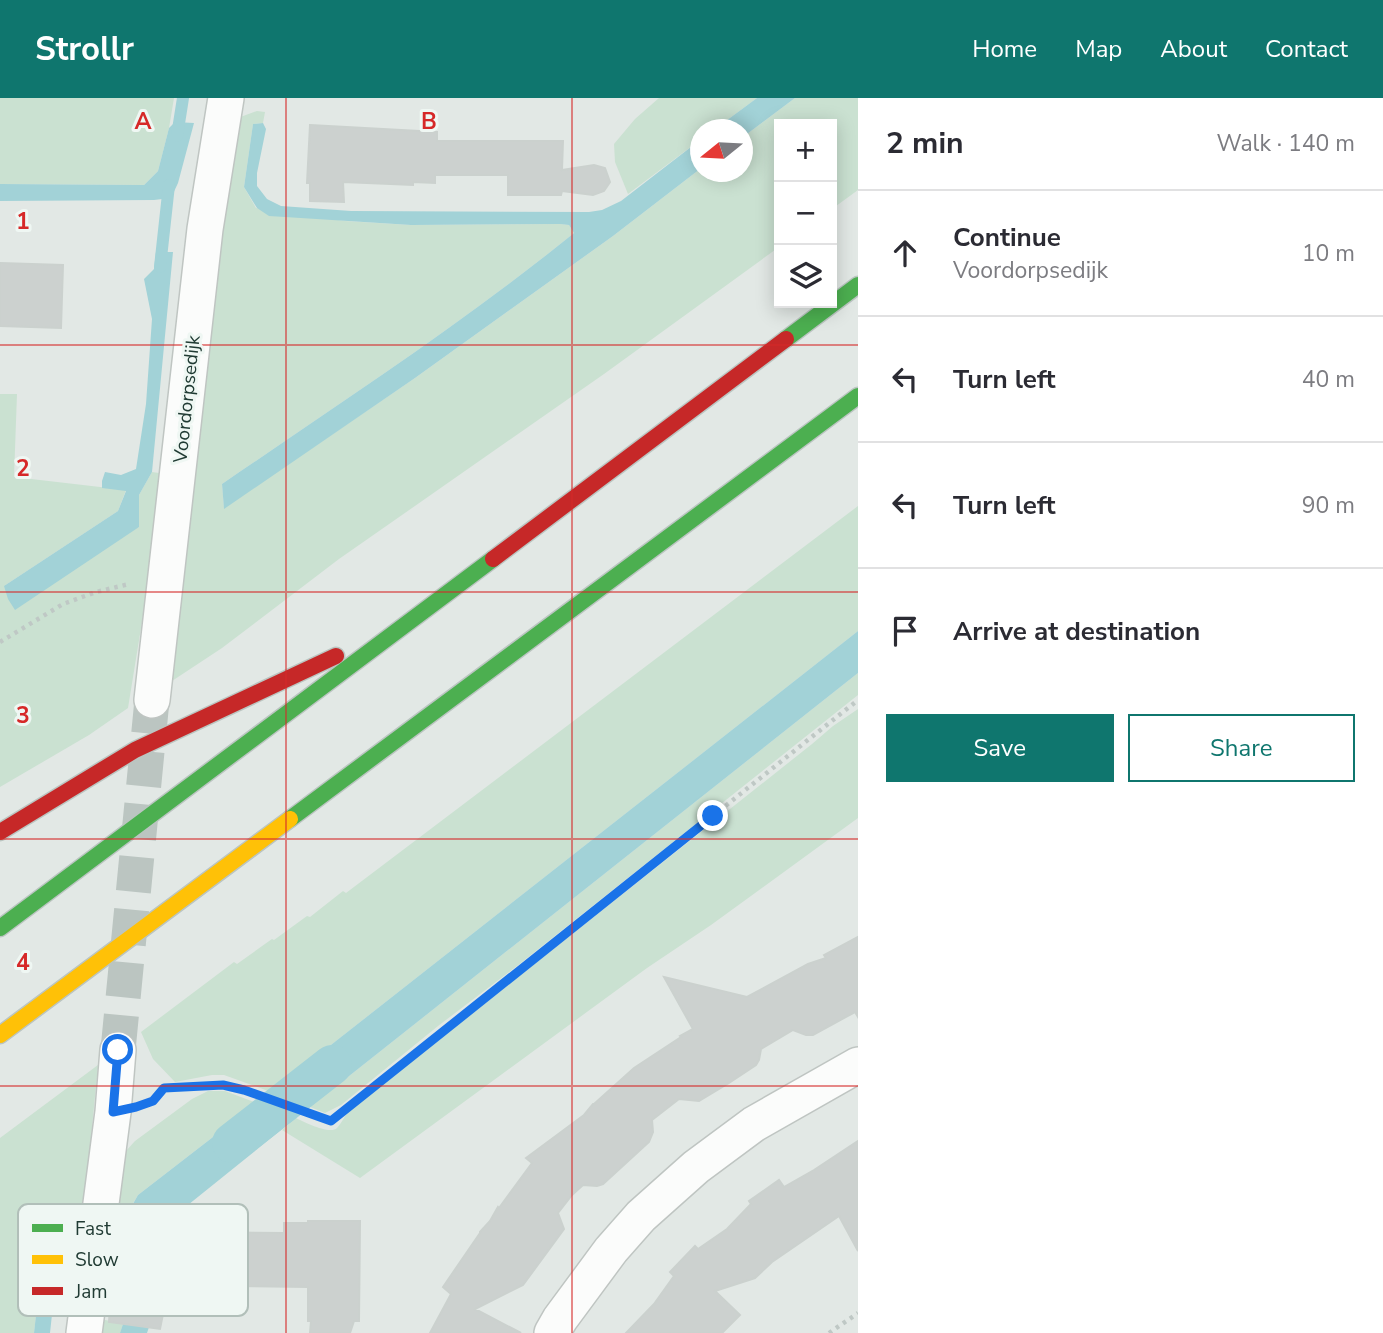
<!DOCTYPE html>
<meta charset="utf-8">
<style>
:root{--surface:#fff;--page:#f7f7f7;--text:#2b2b33;--muted:#7c7c81;--line:#e1e1e2;--accent:#0f766e}
body{margin:0;font-family:"Nunito Sans",sans-serif;background:var(--page);color:var(--text)}
.controls{position:absolute;right:21px;top:21px;display:grid;overflow:hidden;border-radius:0px;box-shadow:0 4px 18px #0003}
.controls button{width:63px;height:63px;display:grid;place-items:center;padding:0;border:0;border-bottom:2px solid var(--line);background:var(--surface);color:var(--text);font:35px sans-serif}
.compass{position:absolute;left:690px;top:21px;width:63px;height:63px;border-radius:50%;background:var(--surface);box-shadow:0 4px 18px #0003;rotate:252deg}
.stop{position:absolute;width:21px;height:21px;margin:-16px;border:5px solid #1a73e8;border-radius:50%;background:#fff}
.stop.end{background:#1a73e8;border-color:#fff;box-shadow:0 2px 7px #0008}
.list{margin:0;padding:0;list-style:none}
h2{display:flex;justify-content:space-between;align-items:center;height:91px;margin:0;padding:0 28px;font-size:30px}
h2 small{font-size:23px;font-weight:400;color:var(--muted)}
.list li{display:grid;grid-template-columns:46px 1fr auto;gap:21px;align-items:center;box-sizing:border-box;height:126px;padding:0 28px;border-top:2px solid var(--line)}
.list b{display:block;font-size:26px;white-space:nowrap}
.list p{margin:0;font-size:23px;white-space:nowrap;color:var(--muted)}
.list em{font-size:23px;font-style:normal;color:var(--muted)}
.actions{display:flex;gap:14px;padding:21px 28px}
.actions a{flex:1;padding:16px 0;border:2px solid var(--accent);border-radius:0px;text-align:center;font-size:24px;color:var(--accent)}
.actions .main{background:var(--accent);color:#fff}
.icon{flex:none;width:38px;height:38px;fill:none;stroke:currentColor;stroke-width:2;stroke-linecap:round;stroke-linejoin:round}
.map{position:relative;flex:none;width:858px;height:1235px;overflow:hidden}
header{display:flex;align-items:center;gap:42px;box-sizing:border-box;height:98px;padding:0 35px;background:var(--accent);color:#fff}
header strong{font-size:33px}
nav{display:flex;gap:38px;margin-inline-start:auto;font-size:24px}
main{display:flex}
aside{flex:1;background:var(--surface)}
.map>svg:first-child{display:block}
.green{fill:#cae1d1}
.water{fill:#a2d2d7}
.lines{fill:none;stroke-linecap:round;stroke-linejoin:round}
.stream{stroke:#a2d2d7;stroke-width:12}
.canal{stroke:#a2d2d7;stroke-width:40}
.building{fill:#ccd1cf;stroke:#cbd1ce;stroke-width:2}
.street-tunnel{stroke:#bbc5c1;stroke-width:35;stroke-dasharray:35 18;stroke-linecap:butt}
.street-casing{stroke:#bfc5c2;stroke-width:38}
.fast-casing{stroke:#bbc5c1;stroke-width:19}
.slow-casing{stroke:#bbc5c1;stroke-width:19}
.jam-casing{stroke:#bbc5c1;stroke-width:19}
.path{stroke:#bfc8c5;stroke-width:4.5;stroke-dasharray:3.5 5;stroke-linecap:butt}
.street{stroke:#fbfcfb;stroke-width:35}
.fast{stroke:#4caf50;stroke-width:16}
.slow{stroke:#ffc107;stroke-width:16}
.jam{stroke:#c62828;stroke-width:16}
.route{stroke:#1a73e8;stroke-width:9}
.grid{fill:none;stroke:#d62828;stroke-width:2;stroke-opacity:0.55}
.labels{text-anchor:middle;stroke-width:6;stroke-linejoin:round;paint-order:stroke}
.street-label{font-size:19px;fill:#203b33;stroke:#eff7f3}
.key{fill:#eff7f3;stroke:#b1bfb9;stroke-width:2}
.key-label{font-size:19px;fill:#203b33}
.grid-label{font-size:23px;text-anchor:middle;font-weight:bold;fill:#d62828;stroke:#eff7f3;stroke-width:6;stroke-linejoin:round;paint-order:stroke}
</style>
<header>
<strong>Strollr</strong>
<nav><a>Home</a><a>Map</a><a>About</a><a>Contact</a></nav>
</header>
<main>
<div class="map">
<svg width="858" height="1235" viewBox="0 0 858 1235">
<rect width="100%" height="100%" fill="#e2e8e5"/>
<g class="green">
<path d="M0,0H174L169,30L158,73L144,87L0,86Z"/>
<path d="M659,0H757L715,31L701,32L700,42L628,96L615,64L614,46L635,21Z"/>
<path d="M795,0H858V92L832,111V26H779V149L604,276L339,461L222,550L172,583L235,21L257,13L265,14L263,25L253,26L244,89L256,110L345,123L411,127L560,126L569,127L574,135C462,226 340,305 222,386L224,410L415,280L613,138L700,71L701,74H743V39Z"/>
<path d="M0,296H17L14,379L126,392L118,413L4,488L139,429V397L152,374L166,376L128,610L89,637L0,689Z"/>
<path d="M858,408V533L271,994L224,977H212L175,984L153,961L141,934L234,864L237,866L272,841L274,842L307,818L310,819L343,793L346,795Z"/>
<path d="M858,575V597L517,868L438,928L341,1007L325,1015L310,1009Z"/>
<path d="M858,611V720L711,827L647,870L360,1080L282,1032L296,1020C304,1024 330,1037 337,1030C341,1026 344,1019 348,1014L812,646L833,628Z"/>
<path d="M98,967L87,1082L75,1176L52,1168L46,1200L38,1199L34,1235H0V1040Z"/>
<path d="M208,993H225L257,1005L138,1097L129,1112L118,1183L112,1182V1184L106,1185L122,1061L126,1053L135,1043L192,1001Z"/>
<path d="M101,1221L123,1226L120,1235H95Z"/>
</g>
<g class="water">
<path d="M757,0H795L743,39V32L715,31Z"/>
<path d="M175,24L194,25L178,85L171,100L154,102L0,103V86L144,87L158,73L169,30Z"/>
<path d="M263,25L266,31L257,75V88L267,101L281,108L351,113L589,114L602,112L621,103L700,42V71L613,138L415,280L224,411L222,386C340,305 462,226 574,135L569,127L560,126L411,127L269,118L257,110L244,89L253,26Z"/>
<path d="M156,154H173L152,374L139,397V429L15,512L8,501L4,488L118,413L126,393L102,390V383L105,374L121,377L136,371L146,306L152,221L144,181L154,171Z"/>
<path d="M858,533V575L310,1009L271,994Z"/>
<path d="M257,1005L296,1020L173,1119L164,1133L154,1188L118,1183L130,1111L138,1097Z"/>
<path d="M52,1168L57,1169C53,1191 53,1213 50,1235H34L38,1199L47,1200Z"/>
<path d="M123,1226L149,1229L147,1235H120Z"/>
</g>
<g class="lines">
<g class="stream">
<path d="M177,38L183,0"/>
<path d="M160,169L169,87"/>
</g>
<path class="canal" d="M232,1045L332,967"/>
</g>
<g class="building">
<path d="M310,27L437,34V43H563L562,72L594,67L605,70L610,84L604,93L593,97L562,93L561,97H508V77H435V85L413,84V87L343,84L344,104L310,103V85H307Z"/>
<path d="M0,165L63,167L61,230L0,228Z"/>
<path d="M858,839V919L855,914L813,937H806L793,932L761,951L759,962L756,967L729,985L699,1003L679,1001L652,1022L653,1034L649,1044L603,1086L597,1088L583,1087L572,1097L558,1115L564,1131L523,1187L475,1211L521,1235H430L451,1196L443,1189L480,1135V1134L490,1123L498,1109L499,1110L532,1065L526,1060L584,1017L593,1006H594L634,970L681,939L680,938L693,931L664,879L747,899L808,866L826,860L824,857Z"/>
<path d="M858,1043V1153L839,1118L772,1164L755,1180L715,1193L740,1217L722,1235H626L654,1206L674,1178L670,1174L695,1148L698,1151L727,1131L751,1106L749,1103L779,1082L784,1089L814,1072Z"/>
<path d="M308,1123H360L359,1223H354L350,1235H310L311,1223H308V1189L226,1188V1172L194,1171L195,1134L284,1135V1125H308Z"/>
<path d="M112,1182L165,1191L163,1216L160,1231L109,1224Z"/>
</g>
<g class="lines">
<path class="street-tunnel" d="M118,952L152,602"/>
<g class="street-casing">
<g id="street">
<path d="M152,602L205,131L226,0"/>
<path d="M84,1235L113,1014L118,952"/>
<path d="M552,1235L560,1221L611,1152L641,1118L696,1069L754,1026L858,967"/>
</g>
</g>
<g class="fast-casing">
<g id="fast">
<path d="M786,241L858,187"/>
<path d="M290,721L858,298"/>
<path d="M0,830L493,461"/>
</g>
</g>
<g class="slow-casing">
<path id="slow" d="M0,937L290,721"/>
</g>
<g class="jam-casing">
<g id="jam">
<path d="M493,461L786,241"/>
<path d="M0,734L135,652L336,558"/>
</g>
</g>
<g class="path">
<path d="M0,544L63,506L96,494L129,486"/>
<path d="M151,1004L165,990L223,987L245,992L331,1023L858,602"/>
<path d="M829,1235L858,1215"/>
</g>
<use href="#street" class="street"/>
<use href="#fast" class="fast"/>
<use href="#slow" class="slow"/>
<use href="#jam" class="jam"/>
</g>
<g class="lines">
<path class="route" d="M118,952L113,1014L136,1009L153,1003L164,990L223,987L244,992L331,1023L713,718"/>
</g>
<path class="grid" d="M286,0V1235M572,0V1235M0,247H858M0,494H858M0,741H858M0,988H858"/>
<g class="labels">
<g class="street-label">
<text transform="translate(186 301) rotate(-84)" y="7">Voordorpsedijk</text>
</g>
</g>
<rect x="18" y="1106" width="230" height="112" rx="10" class="key"/>
<rect x="32" y="1126" width="31" height="8" fill="#4caf50"/>
<rect x="32" y="1157" width="31" height="9" fill="#ffc107"/>
<rect x="32" y="1189" width="31" height="8" fill="#c62828"/>
<g class="key-label">
<text x="75" y="1137">Fast</text>
<text x="75" y="1168">Slow</text>
<text x="75" y="1200">Jam</text>
</g>
<g class="grid-label">
<text x="143" y="31">A</text>
<text x="429" y="31">B</text>
<text x="23" y="131">1</text>
<text x="23" y="378">2</text>
<text x="23" y="625">3</text>
<text x="23" y="872">4</text>
</g>
</svg>
<div class="controls">
<button>+</button>
<button>−</button>
<button><svg class="icon" aria-label="layers" viewBox="0 0 24 24"><path d="M12 4l9 5-9 5-9-5zM3 14l9 5 9-5"/></svg></button>
</div>
<svg class="compass" viewBox="-18 -18 36 36"><path d="M0-13l5 13h-10z" fill="#e53935"/><path d="M0 13l5-13h-10z" fill="#7c7c81"/></svg>
<div class="stop" style="left:118px;top:952px"></div>
<div class="stop end" style="left:713px;top:718px"></div>
</div>
<aside>
<h2>2 min<small>Walk · 140 m</small></h2>
<ul class="list">
<li><svg class="icon" aria-label="ahead" viewBox="0 0 24 24"><path d="M12 20V5M6 11l6-6 6 6"/></svg><div><b>Continue</b><p>Voordorpsedijk</p></div><em>10 m</em></li>
<li><svg class="icon" aria-label="left" viewBox="0 0 24 24"><path d="M17 20v-9H6M10 6l-5 5 5 5"/></svg><div><b>Turn left</b></div><em>40 m</em></li>
<li><svg class="icon" aria-label="left" viewBox="0 0 24 24"><path d="M17 20v-9H6M10 6l-5 5 5 5"/></svg><div><b>Turn left</b></div><em>90 m</em></li>
<li><svg class="icon" aria-label="arrive" viewBox="0 0 24 24"><path d="M6 21V4h12l-3 4 3 4H6"/></svg><div><b>Arrive at destination</b></div></li>
</ul>
<div class="actions"><a class="main">Save</a><a>Share</a></div>
</aside>
</main>
